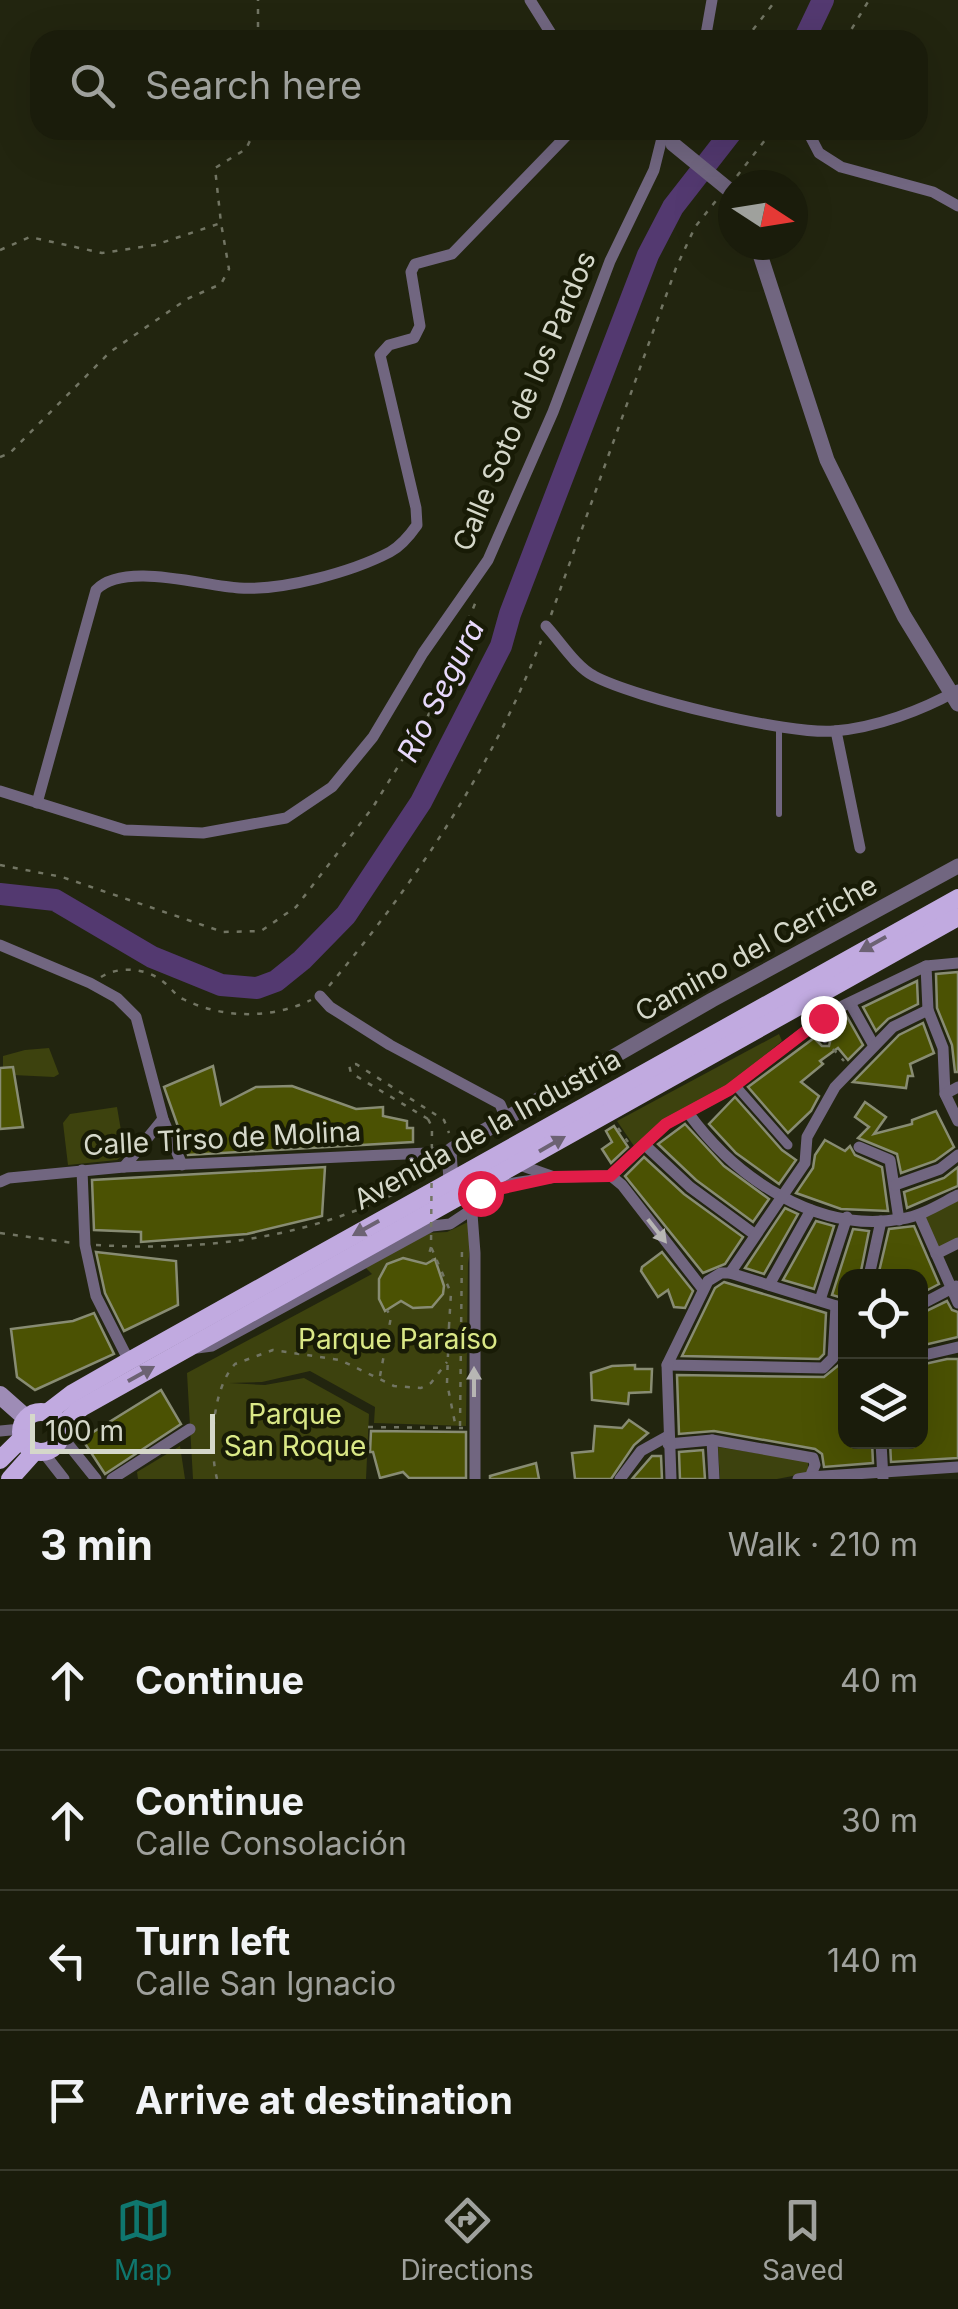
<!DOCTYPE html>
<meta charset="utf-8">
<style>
:root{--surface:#1a1c0b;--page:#232514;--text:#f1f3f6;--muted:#9fa19d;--line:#383a2c;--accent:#0f766e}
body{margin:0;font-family:Inter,sans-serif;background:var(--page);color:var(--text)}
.controls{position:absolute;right:30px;bottom:30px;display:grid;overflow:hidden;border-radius:20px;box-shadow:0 10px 40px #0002}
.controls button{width:90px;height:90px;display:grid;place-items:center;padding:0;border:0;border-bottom:2px solid var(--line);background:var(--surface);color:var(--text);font:50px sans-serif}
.compass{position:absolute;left:718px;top:170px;width:90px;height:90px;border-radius:50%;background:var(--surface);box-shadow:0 10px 40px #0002;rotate:102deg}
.scale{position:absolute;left:30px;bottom:25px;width:185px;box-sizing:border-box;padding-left:10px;border:5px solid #d5d8ca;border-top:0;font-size:28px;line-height:35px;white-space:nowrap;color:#d5d8ca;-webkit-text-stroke:8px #181b06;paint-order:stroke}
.stop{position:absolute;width:30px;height:30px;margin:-22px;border:8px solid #e11d48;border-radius:50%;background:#fff}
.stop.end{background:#e11d48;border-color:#fff;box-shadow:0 2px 10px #0008}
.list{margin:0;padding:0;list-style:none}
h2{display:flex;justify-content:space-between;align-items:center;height:130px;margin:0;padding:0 40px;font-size:42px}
h2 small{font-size:32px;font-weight:400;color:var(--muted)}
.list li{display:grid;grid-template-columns:65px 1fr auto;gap:30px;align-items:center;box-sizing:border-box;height:140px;padding:0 40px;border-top:2px solid var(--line)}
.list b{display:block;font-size:38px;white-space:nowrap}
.list p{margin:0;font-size:32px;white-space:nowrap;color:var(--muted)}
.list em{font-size:32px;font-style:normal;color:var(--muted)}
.icon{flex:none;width:55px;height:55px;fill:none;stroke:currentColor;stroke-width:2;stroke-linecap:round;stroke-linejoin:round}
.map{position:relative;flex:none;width:958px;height:1479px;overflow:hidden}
.search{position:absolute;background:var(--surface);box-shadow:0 10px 40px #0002;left:30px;right:30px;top:30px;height:110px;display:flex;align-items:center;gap:25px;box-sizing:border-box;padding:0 35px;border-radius:30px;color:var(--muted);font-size:38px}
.sheet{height:690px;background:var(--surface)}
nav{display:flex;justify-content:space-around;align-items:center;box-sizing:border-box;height:140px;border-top:2px solid var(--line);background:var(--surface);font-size:28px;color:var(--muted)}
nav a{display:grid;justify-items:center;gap:5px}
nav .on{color:var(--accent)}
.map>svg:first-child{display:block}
.green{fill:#3d420e}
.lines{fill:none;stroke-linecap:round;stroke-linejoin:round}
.river{stroke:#533970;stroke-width:22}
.building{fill:#4b5203;stroke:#888c73;stroke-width:2.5}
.path{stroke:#727563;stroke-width:2.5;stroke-dasharray:5 8;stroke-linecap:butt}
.service{stroke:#716680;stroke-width:6}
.pedestrian{stroke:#716680;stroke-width:9}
.minor{stroke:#716680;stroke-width:11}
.tertiary{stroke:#716680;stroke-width:15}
.secondary{stroke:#9e8cb6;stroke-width:18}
.primary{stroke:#c1aae0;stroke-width:18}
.path-bridge{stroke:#727563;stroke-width:2.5;stroke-dasharray:5 8;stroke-linecap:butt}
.oneway{fill:#6c6273}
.oneway2{fill:#b7b6b4}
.route{stroke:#e11d48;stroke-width:12}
.labels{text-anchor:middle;stroke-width:9;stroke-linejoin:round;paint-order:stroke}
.street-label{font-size:28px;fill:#d5d8ca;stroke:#181b06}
.park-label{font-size:28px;fill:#dae886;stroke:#181b06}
.water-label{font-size:30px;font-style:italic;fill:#e8d9fc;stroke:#181b06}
</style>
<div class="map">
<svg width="958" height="1479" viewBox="0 0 958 1479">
<rect width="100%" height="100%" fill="#22250f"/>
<g class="green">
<path d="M779,1034L782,1041L725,1089L636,1149L617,1121Z"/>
<path d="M49,1048L59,1074L54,1077L13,1075L3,1069V1056L25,1050Z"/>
<path d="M117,1107L125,1154L117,1160L68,1165L63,1123L70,1114Z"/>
<path d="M958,1195V1243L936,1254L919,1215Z"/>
<path d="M468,1222L471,1244L468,1263L466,1426L374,1423L375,1407L310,1371L262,1382L229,1383L265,1385L304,1378L369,1414L366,1479H193L187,1373L372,1274L365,1267L426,1233L447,1232Z"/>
<path d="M180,1446L185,1479H138L137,1472Z"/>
<path d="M718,1447L808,1461V1473L777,1479H720Z"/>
</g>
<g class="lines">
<g class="river">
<path d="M804,40L823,0"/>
<path d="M0,894L55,900L152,957L221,985L257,988L276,981L302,960L346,915L421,802L501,646L510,614L648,255L673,207L733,130"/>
</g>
</g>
<g class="building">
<path d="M958,972V1072H955L952,1045L937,1008L936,974Z"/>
<path d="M917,981L918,1004L888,1019L876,1031L863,1007Z"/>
<path d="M846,1015L863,1045L848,1060L838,1048L820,1061L823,1064L801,1082L819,1096L811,1111L788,1133L748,1087L814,1038L822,1046H829L831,1038L824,1029Z"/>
<path d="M923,1023L934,1053L910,1064L913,1076H908L906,1088L853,1082L899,1035Z"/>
<path d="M213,1066L221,1105L256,1087L292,1086L356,1109L383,1107V1116L407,1121V1128H413V1142L188,1155L164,1087Z"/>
<path d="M13,1067L23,1127L0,1129V1068Z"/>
<path d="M735,1097L782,1150L796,1160L779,1184L736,1153L709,1124Z"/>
<path d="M865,1102L886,1117L874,1134L912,1124V1120L936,1111L954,1147L935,1161L901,1173L897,1154L858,1138L869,1127L855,1117Z"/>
<path d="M685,1124L724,1166L769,1199L753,1222L696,1180L658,1144Z"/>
<path d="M614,1126L628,1147L611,1163L602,1149L612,1142L606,1131Z"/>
<path d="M825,1140L845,1151L850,1146L855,1155L882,1167L888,1211L841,1209L796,1193L813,1168L815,1155Z"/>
<path d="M644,1157L684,1194L743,1237L725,1264L703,1273L625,1176Z"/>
<path d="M325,1167L322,1216L247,1234L141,1242V1232L94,1230L92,1180Z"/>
<path d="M958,1167V1186L907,1208L904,1192L944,1178Z"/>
<path d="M785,1208L798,1214L764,1274L745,1268Z"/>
<path d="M816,1221L834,1226L814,1289L783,1280Z"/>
<path d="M914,1226L939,1284L920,1294V1276H878L889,1229Z"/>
<path d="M853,1229L869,1231L860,1276H846L842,1298L832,1295Z"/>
<path d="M96,1252L176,1261L178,1305L124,1331L105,1293Z"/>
<path d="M662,1252L693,1291L685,1308L674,1307L668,1290L658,1297L641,1271L642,1267Z"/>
<path d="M403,1258L426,1264L435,1259L444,1286L443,1294L432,1307L413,1308L401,1301L385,1311L379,1299V1279L387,1264Z"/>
<path d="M724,1282L826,1313L824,1354L819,1359L682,1356L715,1288Z"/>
<path d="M947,1301L952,1310L958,1312V1337L920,1346V1314Z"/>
<path d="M94,1313L114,1354L35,1390L17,1377L11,1329L73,1321Z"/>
<path d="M843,1348L846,1442H872L873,1463L824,1467L822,1454L815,1449L714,1431L679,1434L677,1375L824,1377L840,1364Z"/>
<path d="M947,1359H958V1458L891,1462L890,1442H920V1365Z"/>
<path d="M635,1365V1369H652L651,1392L629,1393L628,1404L592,1400L591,1373L612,1366Z"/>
<path d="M161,1390L181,1424L105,1474L82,1439Z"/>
<path d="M629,1420L648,1433L634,1445L611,1479H575L572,1453L593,1451L595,1426L622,1428Z"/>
<path d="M371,1431L466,1432V1478H409L403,1472L380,1478L373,1452H370Z"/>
<path d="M703,1450L705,1479H680L679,1452Z"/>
<path d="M652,1456H661L662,1479H632Z"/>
<path d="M536,1463L539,1479H490V1476Z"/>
</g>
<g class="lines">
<g class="path">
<path d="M258,40V0"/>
<path d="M745,40L776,0"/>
<path d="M845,40L869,0"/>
<path d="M737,176L773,130"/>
<path d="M0,250L30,237L102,253L155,245L221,223L215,168L246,149L255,130"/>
<path d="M0,457L10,453L110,352L187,299L221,284L229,269L221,223"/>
<path d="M551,615L676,268L695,227L719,197"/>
<path d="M0,865L62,877L223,932L261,931L296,907L373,807L425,723L477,599"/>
<path d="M101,977C121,965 148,968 166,984C172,989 176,996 183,999C223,1019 272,1019 311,1000"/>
<path d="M329,986C416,882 492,768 541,641"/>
<path d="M833,1049L844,1061"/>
<path d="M428,1119L351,1073L349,1065L356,1064L444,1120L449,1133"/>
<path d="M618,1128L628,1142"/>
<path d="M406,1189L421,1167"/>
<path d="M0,1233L73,1243"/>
<path d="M96,1245C200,1251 299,1240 394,1194"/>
<path d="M431,1247L429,1254L433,1260"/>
<path d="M449,1326L447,1383L456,1428"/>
<path d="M380,1376L391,1317L387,1310"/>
<path d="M460,1426L462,1248"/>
<path d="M368,1427L463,1428"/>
<path d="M217,1479C209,1447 212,1389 235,1364L273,1350L340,1360L394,1386L421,1388L431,1383L447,1362"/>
</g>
<g class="service">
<path d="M779,727V814"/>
<path d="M814,1027L825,1040"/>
</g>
<path class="pedestrian" d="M736,1086L788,1145"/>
<g class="minor">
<path d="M530,0L555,40"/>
<path d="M705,40L712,0"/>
<path d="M807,130L819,153L841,167L933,192L958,206"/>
<path d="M546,626C560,641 576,667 594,676C635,698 789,735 834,731C875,728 923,710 958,690"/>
<path d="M836,731L860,848"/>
<path d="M0,791L125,830L203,833L286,818L332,787L373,737L423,653L488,560L553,412L610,261L654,170L664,130"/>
<path d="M37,803L96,590C124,561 203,586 239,588C282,591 352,572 390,552C401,546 410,535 417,525L416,508L380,355L389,345L414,338L420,326L411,272L415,264L452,254L572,130"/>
<path d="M0,945L90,983L117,998L136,1017L163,1119L182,1165"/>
<path d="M926,966L928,1010L943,1048L945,1094L958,1121"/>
<path d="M320,996L330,1007L390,1045L500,1104L506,1118"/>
<path d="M850,1003L873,1044"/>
<path d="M945,1094L958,1087"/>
<path d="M689,1114C736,1178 817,1234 901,1219C922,1216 940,1204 958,1195"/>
<path d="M646,1146L690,1187L754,1234"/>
<path d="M859,1147L890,1160L899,1220"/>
<path d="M517,1164L554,1177L611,1176L622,1185L702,1288"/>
<path d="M124,1167L163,1119"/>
<path d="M82,1170L85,1245L96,1296L129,1361"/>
<path d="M611,1176L666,1124L729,1090L832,1011L926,966L958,963"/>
<path d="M0,1182L9,1178L124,1167L449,1152"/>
<path d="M895,1185L940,1169L958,1155"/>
<path d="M919,1215L958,1303"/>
<path d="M936,1254L958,1243"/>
<path d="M730,1273L805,1163L807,1137L835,1087L893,1027L928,1010"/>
<path d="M869,1276L881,1221"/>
<path d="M769,1285L811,1210"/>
<path d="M820,1300L847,1217"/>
<path d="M920,1305L956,1286"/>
<path d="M197,1348L212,1346L432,1226L450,1224L471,1210"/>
<path d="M920,1356L958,1347"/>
<path d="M667,1365L823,1368L833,1358L836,1306"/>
<path d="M0,1431L21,1429"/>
<path d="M60,1434L96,1479"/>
<path d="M712,1440L714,1479"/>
<path d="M881,1442L883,1479"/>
<path d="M668,1444L712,1440L813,1458L815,1465L810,1477L798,1479"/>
<path d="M43,1452L64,1479"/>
<path d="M810,1477L958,1467"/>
<path d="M112,1479L190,1429"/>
<path d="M475,1479V1253L471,1201C490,1182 528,1182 554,1177"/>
<path d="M620,1479L641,1451L668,1436"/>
<path d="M671,1479L667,1365L708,1281L721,1273H730L846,1309"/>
</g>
<g class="tertiary">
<path d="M673,144L733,193"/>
<path d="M757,245L827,460L904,616L958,704"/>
<path d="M451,1180L449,1152L453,1149L712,1000L958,866"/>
</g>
<path class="secondary" d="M0,1395L26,1418"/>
<g class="primary">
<circle cx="41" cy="1432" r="20"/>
<path d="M47,1413L73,1393L129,1361L958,898"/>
<path d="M60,1427L81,1408L958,917"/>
<path d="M0,1460L22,1438"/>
<path d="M10,1479L35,1451"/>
</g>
<path class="path-bridge" d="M428,1119L432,1127L431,1247L451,1293L449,1326"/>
</g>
<defs><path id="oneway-solid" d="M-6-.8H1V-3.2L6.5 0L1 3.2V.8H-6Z" transform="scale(2.5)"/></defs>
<g class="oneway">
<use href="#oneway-solid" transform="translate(873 944) rotate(151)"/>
<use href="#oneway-solid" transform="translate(552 1144) rotate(-30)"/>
<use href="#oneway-solid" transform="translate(366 1228) rotate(151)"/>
<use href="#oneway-solid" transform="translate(141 1374) rotate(-29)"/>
</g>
<g class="oneway2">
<use href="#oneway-solid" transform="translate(657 1231) rotate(52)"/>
<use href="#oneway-solid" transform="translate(474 1382) rotate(-90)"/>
</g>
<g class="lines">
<path class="route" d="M480,1193L554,1177L610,1176L666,1124L729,1090L823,1018"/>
</g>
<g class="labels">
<g class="street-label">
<text transform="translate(524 401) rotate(-67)" y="10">Calle Soto de los Pardos</text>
<text transform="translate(756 948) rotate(-29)" y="10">Camino del Cerriche</text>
<text transform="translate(487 1129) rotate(-29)" y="10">Avenida de la Industria</text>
<text transform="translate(222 1138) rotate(-3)" y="10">Calle Tirso de Molina</text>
</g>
<g class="park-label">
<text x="398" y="1349">Parque Paraíso</text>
<text x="295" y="1424">Parque<tspan x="295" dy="32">San Roque</tspan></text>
</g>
<g class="water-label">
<text transform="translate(441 691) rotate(-63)" y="10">Río Segura</text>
</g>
</g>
</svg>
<div class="controls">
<button><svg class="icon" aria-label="locate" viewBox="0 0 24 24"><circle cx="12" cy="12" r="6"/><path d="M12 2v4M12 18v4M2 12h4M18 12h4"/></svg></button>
<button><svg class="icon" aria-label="layers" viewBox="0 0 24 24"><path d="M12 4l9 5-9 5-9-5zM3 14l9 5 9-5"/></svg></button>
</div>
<svg class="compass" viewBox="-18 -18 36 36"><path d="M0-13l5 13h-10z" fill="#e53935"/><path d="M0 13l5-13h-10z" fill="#9fa19d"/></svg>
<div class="scale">100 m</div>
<div class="stop" style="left:480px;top:1193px"></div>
<div class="stop end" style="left:823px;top:1018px"></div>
<div class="search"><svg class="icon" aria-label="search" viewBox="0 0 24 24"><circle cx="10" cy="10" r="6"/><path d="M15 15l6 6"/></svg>Search here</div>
</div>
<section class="sheet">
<h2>3 min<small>Walk · 210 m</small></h2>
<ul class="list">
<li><svg class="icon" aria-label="ahead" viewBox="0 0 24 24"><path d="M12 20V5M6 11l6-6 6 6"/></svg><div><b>Continue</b></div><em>40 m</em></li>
<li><svg class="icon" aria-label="ahead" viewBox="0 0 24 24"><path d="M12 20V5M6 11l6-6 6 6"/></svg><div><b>Continue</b><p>Calle Consolación</p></div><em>30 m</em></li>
<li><svg class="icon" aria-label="left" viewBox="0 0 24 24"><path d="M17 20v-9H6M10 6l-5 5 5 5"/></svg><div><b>Turn left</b><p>Calle San Ignacio</p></div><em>140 m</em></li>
<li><svg class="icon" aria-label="arrive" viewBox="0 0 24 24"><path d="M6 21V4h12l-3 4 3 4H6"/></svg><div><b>Arrive at destination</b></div></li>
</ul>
</section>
<nav>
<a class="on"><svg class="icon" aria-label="map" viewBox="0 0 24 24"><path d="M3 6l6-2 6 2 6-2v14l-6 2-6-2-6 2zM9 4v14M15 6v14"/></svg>Map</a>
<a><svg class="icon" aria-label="directions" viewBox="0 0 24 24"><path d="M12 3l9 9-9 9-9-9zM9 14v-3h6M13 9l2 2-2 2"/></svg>Directions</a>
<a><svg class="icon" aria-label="saved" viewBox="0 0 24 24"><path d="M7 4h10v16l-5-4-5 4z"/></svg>Saved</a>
</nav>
